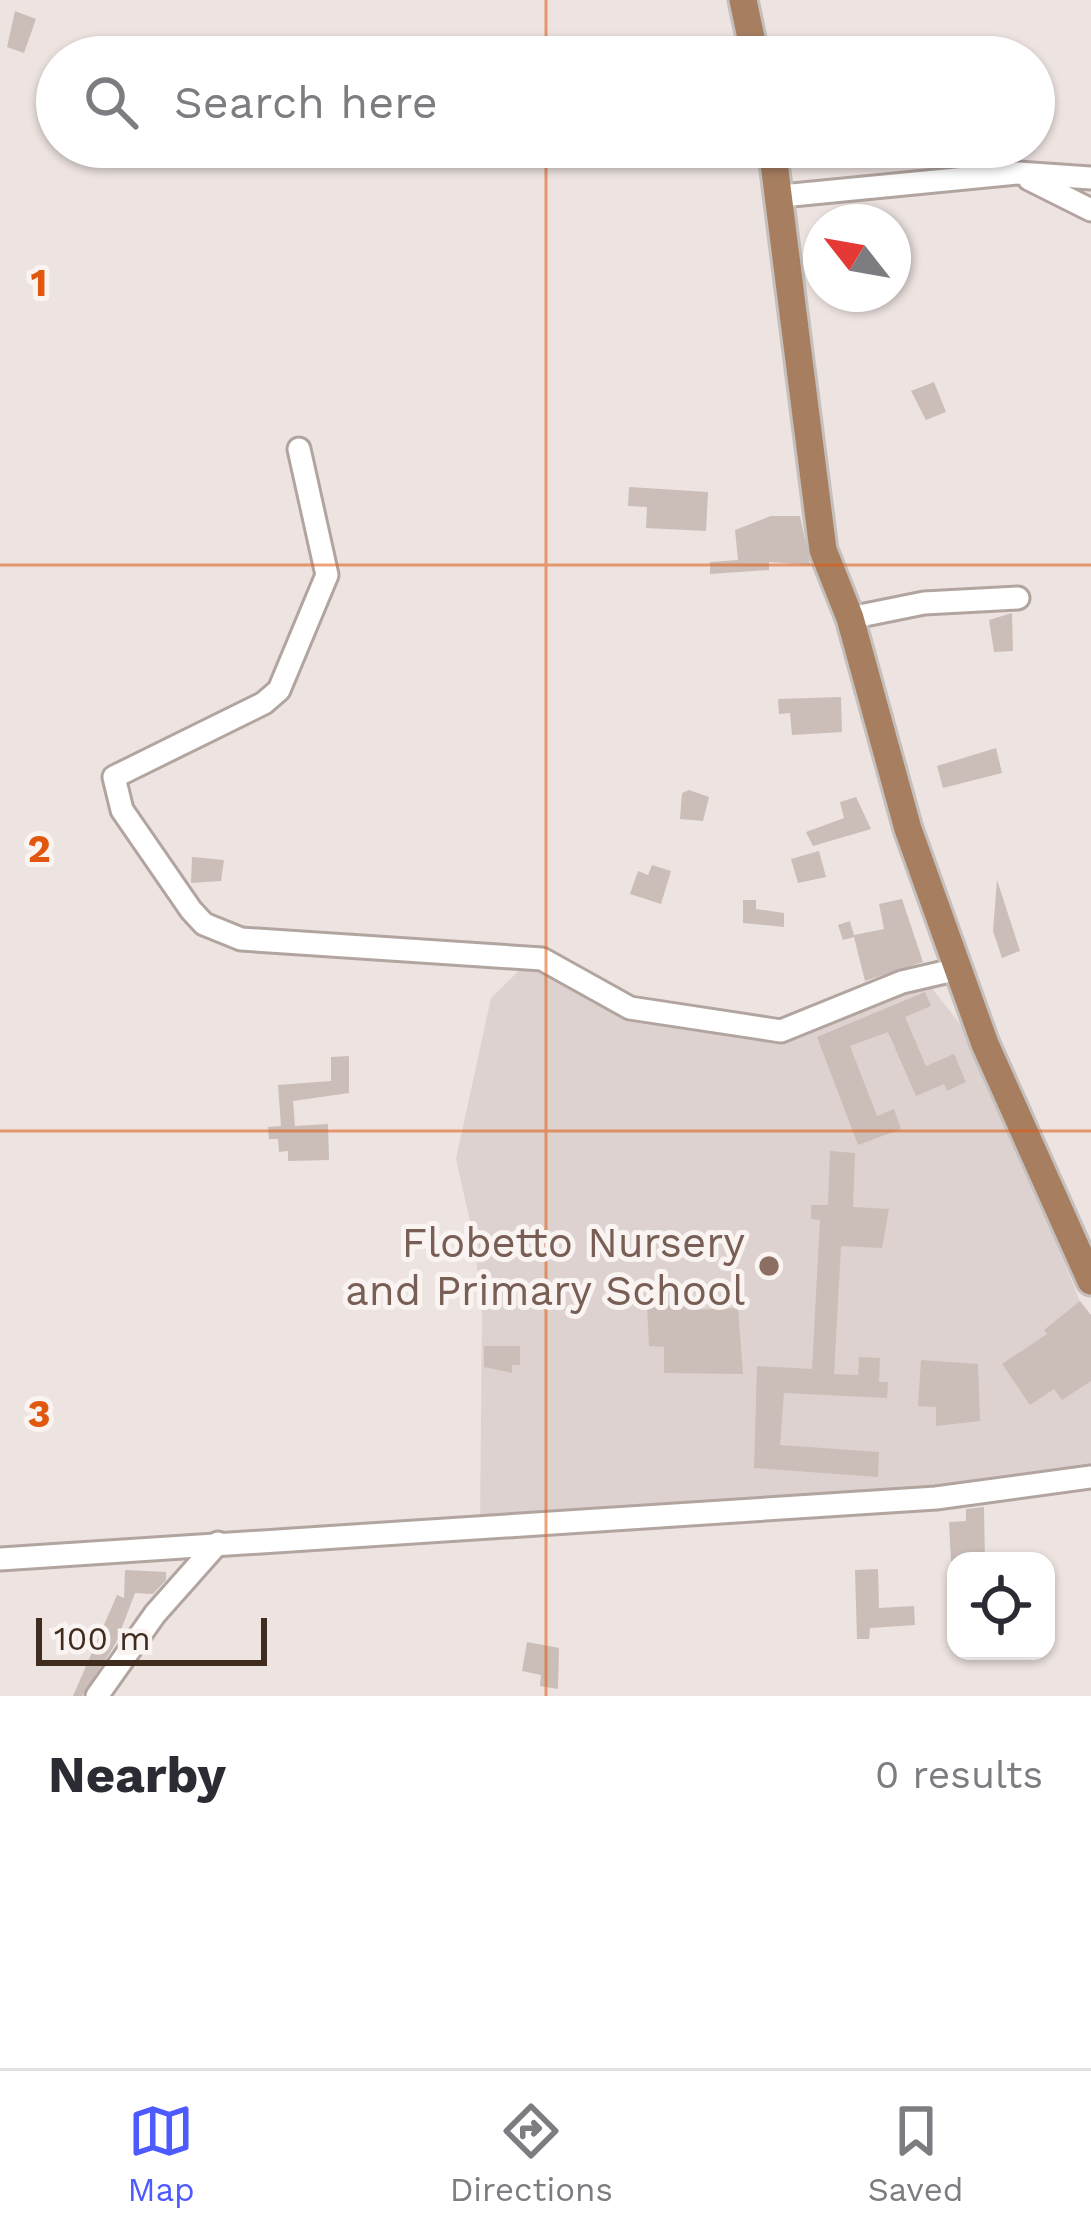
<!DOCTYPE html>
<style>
:root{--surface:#fff;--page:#f7f7f7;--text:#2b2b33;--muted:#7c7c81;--line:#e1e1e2;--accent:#4d5aff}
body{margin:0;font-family:"Work Sans",sans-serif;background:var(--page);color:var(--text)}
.controls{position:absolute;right:36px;bottom:36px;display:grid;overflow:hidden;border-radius:24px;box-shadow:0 3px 9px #0004}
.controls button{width:108px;height:108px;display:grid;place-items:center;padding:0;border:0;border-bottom:3px solid var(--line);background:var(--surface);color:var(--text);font:60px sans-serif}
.compass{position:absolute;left:803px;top:204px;width:108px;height:108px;border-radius:50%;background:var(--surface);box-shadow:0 3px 9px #0004;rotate:301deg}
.scale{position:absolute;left:36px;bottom:30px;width:231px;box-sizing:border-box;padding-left:12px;border:6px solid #402c1f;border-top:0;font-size:33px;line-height:42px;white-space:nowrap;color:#402c1f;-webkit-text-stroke:9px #f9f3f1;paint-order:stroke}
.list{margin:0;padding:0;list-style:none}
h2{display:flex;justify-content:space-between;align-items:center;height:156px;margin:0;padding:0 48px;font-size:51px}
h2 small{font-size:39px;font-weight:400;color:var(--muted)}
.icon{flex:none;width:66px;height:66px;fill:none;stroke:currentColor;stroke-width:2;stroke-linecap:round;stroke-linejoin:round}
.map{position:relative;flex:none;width:1091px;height:1696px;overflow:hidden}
.search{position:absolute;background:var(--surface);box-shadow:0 3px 9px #0004;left:36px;right:36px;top:36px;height:132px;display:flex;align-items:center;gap:30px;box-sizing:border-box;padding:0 42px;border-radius:66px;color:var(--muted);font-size:45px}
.sheet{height:372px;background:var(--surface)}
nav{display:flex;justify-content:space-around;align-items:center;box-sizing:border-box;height:168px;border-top:3px solid var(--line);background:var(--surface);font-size:33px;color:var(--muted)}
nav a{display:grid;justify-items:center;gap:6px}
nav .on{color:var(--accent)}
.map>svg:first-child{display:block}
.built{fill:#ddd2cf}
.building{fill:#cbbeb8}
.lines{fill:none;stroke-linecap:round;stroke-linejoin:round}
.minor-casing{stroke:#b2a59f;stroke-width:27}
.major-casing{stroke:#c6c0bc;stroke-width:33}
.minor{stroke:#fff;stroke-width:21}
.major{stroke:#a77e60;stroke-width:27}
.grid{fill:none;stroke:#e0570d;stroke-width:3;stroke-opacity:0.55}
.education-dot{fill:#8d6e63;stroke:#f9f3f1;stroke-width:4.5}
.labels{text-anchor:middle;stroke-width:10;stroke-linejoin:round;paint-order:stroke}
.education-label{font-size:42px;fill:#785e54;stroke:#f9f3f1;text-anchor:end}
.grid-label{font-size:39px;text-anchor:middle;font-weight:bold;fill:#e0570d;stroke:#f9f3f1;stroke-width:10;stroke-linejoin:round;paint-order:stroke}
</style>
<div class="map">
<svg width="1091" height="1696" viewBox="0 0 1091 1696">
<rect width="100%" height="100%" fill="#ede3e1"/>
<path class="built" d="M531,959L610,1012L763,1029L837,994L924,978L978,1047L1091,1329V1479L480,1525L482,1316L474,1239L456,1159L491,998Z"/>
<g class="building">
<path d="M15,11L36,19L24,53L7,47Z"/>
<path d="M934,382L946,412L926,420L911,391Z"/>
<path d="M629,487L708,492L706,531L646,528L647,507L628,506Z"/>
<path d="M771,516H800L810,565L769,562V570L710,574V562L738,560L735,530Z"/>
<path d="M1012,613L1013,651L994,652L989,620Z"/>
<path d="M841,697L842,732L792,735L790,713L779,714L778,699Z"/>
<path d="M996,748L1002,773L943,788L937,766Z"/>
<path d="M689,790L709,797L703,821L680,819L682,793Z"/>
<path d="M856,797L871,829L813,846L806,832L844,818L840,802Z"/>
<path d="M819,851L826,877L798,883L791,859Z"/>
<path d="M192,857L224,860L221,881L191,883Z"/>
<path d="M652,865L671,871L661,904L630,894L638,871L648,875Z"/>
<path d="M997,880L1020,951L1002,958L993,931Z"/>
<path d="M902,899L923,962L865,981L854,937L843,940L838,925L850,921L854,935L884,929L879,904Z"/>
<path d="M743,900H756V909L784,913V927L743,923Z"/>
<path d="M925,992L931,1006L905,1017L926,1066L954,1054L966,1082L947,1091L944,1084L916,1096L888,1032L850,1046L877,1116L894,1109L901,1129L858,1145L817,1037Z"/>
<path d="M349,1056V1093L293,1101L295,1126L328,1124L329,1160L288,1161V1151L279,1152L278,1139H269L268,1127L281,1126L278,1085L331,1081V1057Z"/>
<path d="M830,1151L855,1153L853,1207L889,1209L882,1248L841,1246L834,1374L858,1375L859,1357L880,1358L879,1382H888L887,1398L784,1393L780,1445L879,1452L878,1477L754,1468L757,1366L812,1369L820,1220L811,1219V1205H828Z"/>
<path d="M1080,1301L1091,1315V1381L1062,1400L1054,1389L1030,1405L1002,1364L1047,1334L1044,1330Z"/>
<path d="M687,1304V1310L738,1308L743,1374L664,1373V1347L649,1346L647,1306Z"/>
<path d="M484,1346H520V1365H512V1373L484,1367Z"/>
<path d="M921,1360L978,1364L980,1421L936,1426V1407L918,1406Z"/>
<path d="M984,1507L985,1561H951L949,1522L966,1521V1509Z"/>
<path d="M878,1569L879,1608L914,1606L915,1625L870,1628L869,1639H857L855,1570Z"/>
<path d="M125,1570L166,1572V1580L153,1594L135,1593L116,1643L82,1696H73L117,1595L124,1598Z"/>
<path d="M527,1642L559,1648L558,1689L540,1686L541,1675L522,1671Z"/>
</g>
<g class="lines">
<g class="minor-casing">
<g id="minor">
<path d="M1029,179L1091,210"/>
<path d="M782,196L1018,173L1091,178"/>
<path d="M299,449L327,575L279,690L264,703L114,777L122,810L191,910L204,924L241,939L542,959L630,1008L781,1031L902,982L958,969"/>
<path d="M850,618L924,603L1018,598"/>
<path d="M0,1559L936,1498L1091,1477"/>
<path d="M97,1696L155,1614L218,1543"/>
</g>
</g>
<g class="major-casing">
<g id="major">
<path d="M743,0L755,57"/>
<path d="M772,147L823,550L850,618L908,829L985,1044L1091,1281"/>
</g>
</g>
<use href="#minor" class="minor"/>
<use href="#major" class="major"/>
</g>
<path class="grid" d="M546,0V57M546,147V1696M0,565H1091M0,1131H1091"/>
<circle class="education-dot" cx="769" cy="1266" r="12"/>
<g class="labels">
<g class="education-label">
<text x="745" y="1257">Flobetto Nursery<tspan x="745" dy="48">and Primary School</tspan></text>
</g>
</g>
<g class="grid-label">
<text x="39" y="296">1</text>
<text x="39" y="862">2</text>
<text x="39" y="1427">3</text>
</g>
</svg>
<div class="controls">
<button><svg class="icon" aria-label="locate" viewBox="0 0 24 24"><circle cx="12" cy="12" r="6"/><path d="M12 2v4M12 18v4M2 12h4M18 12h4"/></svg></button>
</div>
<svg class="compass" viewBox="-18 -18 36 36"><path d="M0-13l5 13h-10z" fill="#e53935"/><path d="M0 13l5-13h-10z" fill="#7c7c81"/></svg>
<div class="scale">100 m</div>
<div class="search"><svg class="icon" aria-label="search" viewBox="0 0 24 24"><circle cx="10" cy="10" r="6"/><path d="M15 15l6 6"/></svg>Search here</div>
</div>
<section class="sheet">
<h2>Nearby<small>0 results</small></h2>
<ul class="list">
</ul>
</section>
<nav>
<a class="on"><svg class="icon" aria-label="map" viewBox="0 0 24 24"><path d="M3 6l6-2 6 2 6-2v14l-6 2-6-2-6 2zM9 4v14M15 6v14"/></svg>Map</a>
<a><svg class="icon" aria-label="directions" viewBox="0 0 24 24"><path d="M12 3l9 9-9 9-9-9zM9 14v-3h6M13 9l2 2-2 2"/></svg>Directions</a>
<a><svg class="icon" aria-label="saved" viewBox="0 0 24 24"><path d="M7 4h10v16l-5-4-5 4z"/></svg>Saved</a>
</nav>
